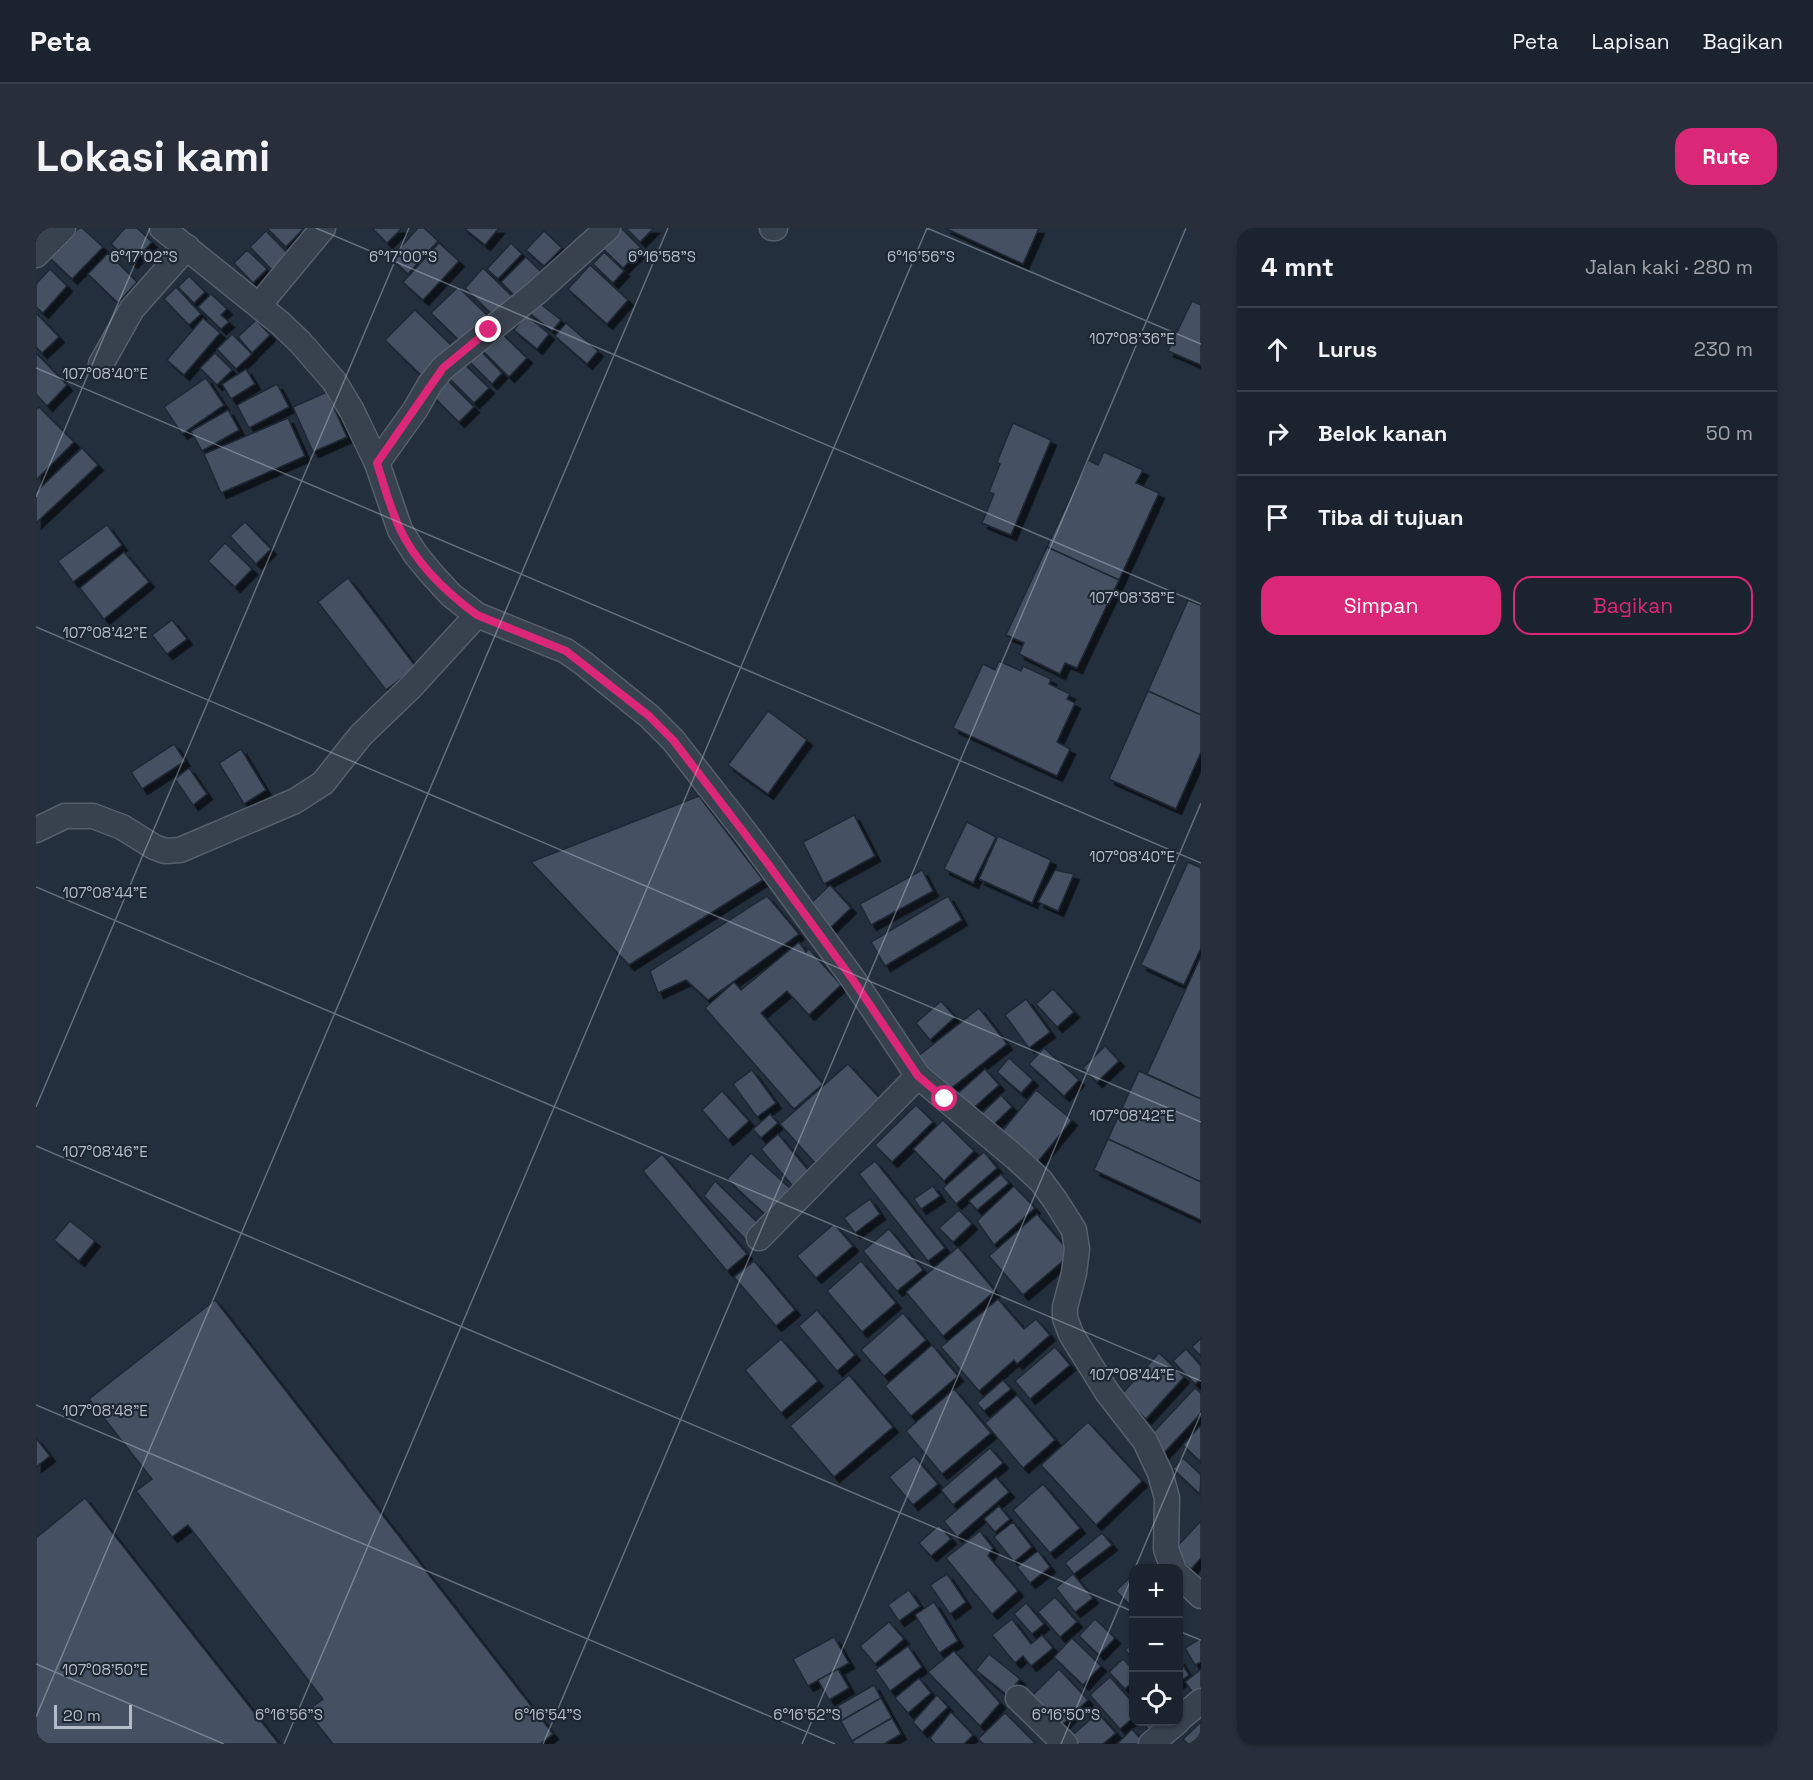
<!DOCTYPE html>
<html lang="id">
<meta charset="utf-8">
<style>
:root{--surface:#1b232e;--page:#282f3a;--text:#f1f3f6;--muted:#a0a4aa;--line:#39404a;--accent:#db2777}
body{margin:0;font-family:"Space Grotesk",sans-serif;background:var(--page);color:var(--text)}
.controls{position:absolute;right:18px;bottom:18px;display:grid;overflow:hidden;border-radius:12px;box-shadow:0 2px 4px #0004}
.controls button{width:54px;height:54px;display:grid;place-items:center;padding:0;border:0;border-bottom:2px solid var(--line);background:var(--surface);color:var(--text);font:30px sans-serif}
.scale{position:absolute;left:18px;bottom:15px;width:78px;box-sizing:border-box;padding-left:6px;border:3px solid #b4bcc9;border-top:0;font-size:16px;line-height:21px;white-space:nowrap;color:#b4bcc9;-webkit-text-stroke:4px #1d2633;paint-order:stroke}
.stop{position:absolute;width:18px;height:18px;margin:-14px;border:4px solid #db2777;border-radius:50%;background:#fff}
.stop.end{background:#db2777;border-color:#fff;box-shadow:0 2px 6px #0008}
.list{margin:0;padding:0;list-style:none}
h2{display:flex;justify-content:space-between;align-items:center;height:78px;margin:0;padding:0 24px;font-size:26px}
h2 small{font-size:20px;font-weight:400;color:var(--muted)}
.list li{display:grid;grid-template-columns:39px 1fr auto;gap:18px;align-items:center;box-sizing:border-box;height:84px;padding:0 24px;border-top:2px solid var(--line)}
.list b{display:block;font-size:22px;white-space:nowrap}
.list em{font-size:20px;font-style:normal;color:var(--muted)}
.actions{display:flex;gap:12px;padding:18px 24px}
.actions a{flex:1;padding:14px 0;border:2px solid var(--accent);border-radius:18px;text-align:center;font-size:21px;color:var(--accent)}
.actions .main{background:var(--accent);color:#fff}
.icon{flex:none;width:33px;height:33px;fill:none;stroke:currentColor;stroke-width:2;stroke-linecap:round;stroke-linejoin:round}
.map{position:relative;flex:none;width:1165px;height:1516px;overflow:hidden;border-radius:18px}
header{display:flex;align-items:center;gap:36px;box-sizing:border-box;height:84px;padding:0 30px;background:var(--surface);border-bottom:2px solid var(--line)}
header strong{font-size:28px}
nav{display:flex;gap:33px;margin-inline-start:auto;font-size:21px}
.intro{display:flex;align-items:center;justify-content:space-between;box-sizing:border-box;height:144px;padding:0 36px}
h1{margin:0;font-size:42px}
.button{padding:15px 27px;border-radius:18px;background:var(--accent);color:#fff;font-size:21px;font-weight:700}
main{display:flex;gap:36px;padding:0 36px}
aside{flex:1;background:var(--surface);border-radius:18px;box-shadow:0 2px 4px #0004}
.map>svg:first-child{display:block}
.building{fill:#455162;stroke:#1f2835;stroke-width:1.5;filter:url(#shadow)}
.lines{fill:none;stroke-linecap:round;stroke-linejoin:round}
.street-casing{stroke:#565f6c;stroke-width:27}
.street{stroke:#38414e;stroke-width:24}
.route{stroke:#db2777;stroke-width:8}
.ticks{fill:none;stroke:#b4bcc9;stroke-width:1.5;stroke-opacity:0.45}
.ticks-label{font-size:15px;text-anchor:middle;fill:#b4bcc9;stroke:#1d2633;stroke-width:4.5;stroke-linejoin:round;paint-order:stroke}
</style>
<header>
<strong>Peta</strong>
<nav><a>Peta</a><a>Lapisan</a><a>Bagikan</a></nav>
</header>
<div class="intro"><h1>Lokasi kami</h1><a class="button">Rute</a></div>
<main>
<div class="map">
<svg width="1165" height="1516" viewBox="0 0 1165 1516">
<defs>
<filter id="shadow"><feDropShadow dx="5.5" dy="5.5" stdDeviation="0" flood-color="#0009"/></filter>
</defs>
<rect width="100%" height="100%" fill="#242f3e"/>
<g class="building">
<path d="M43,0H46L67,19L36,51L14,30Z"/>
<path d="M89,0H101L116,14L96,35L75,16Z"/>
<path d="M231,0H268L250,19Z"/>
<path d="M336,0H366L351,15Z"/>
<path d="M382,0H388L402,13L372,46L355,30Z"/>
<path d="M428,0H463L449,17Z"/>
<path d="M578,0H585L606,21L587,40L562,16Z"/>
<path d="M590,0H618L604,14Z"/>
<path d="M909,0H1003L987,36Z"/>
<path d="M230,3L256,30L240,46L214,19Z"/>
<path d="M508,3L526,20L508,38L490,22Z"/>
<path d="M403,15L423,33L387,72L367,54Z"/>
<path d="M475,15L486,26L462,51L451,41Z"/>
<path d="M211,22L231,41L217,55L198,35Z"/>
<path d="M568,24L588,43L577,55L557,36Z"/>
<path d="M72,25L101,54L82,75L52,46Z"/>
<path d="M490,29L510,49L486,75L465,54Z"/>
<path d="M554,37L592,72L571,96L532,61Z"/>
<path d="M447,40L479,71L460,90L429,60Z"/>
<path d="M14,41L31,58L7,85L0,79V56Z"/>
<path d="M153,48L169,64L158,75L142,59Z"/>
<path d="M140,59L165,86L153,97L128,71Z"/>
<path d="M422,59L453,89L427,116L395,85Z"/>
<path d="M175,66L191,81L185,87L193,94L185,101L162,79Z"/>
<path d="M498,71L525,92L516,103L490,82Z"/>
<path d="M1156,73L1165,77V137L1132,123Z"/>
<path d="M379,82L415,117L386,148L349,112Z"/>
<path d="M0,85L23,109L6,125L0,119Z"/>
<path d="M490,87L513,106L501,121L478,102Z"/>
<path d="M167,90L184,105L148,147L131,132Z"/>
<path d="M220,92L234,107L216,125L202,109Z"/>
<path d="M530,95L562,123L551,136L519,108Z"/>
<path d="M462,102L491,130L473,149L444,120Z"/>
<path d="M196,106L216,126L200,141L181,121Z"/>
<path d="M443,121L466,145L456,156L432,132Z"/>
<path d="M0,125L31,157L11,178L0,166Z"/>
<path d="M179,125L196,142L181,157L164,140Z"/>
<path d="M424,132L453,160L438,175L410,147Z"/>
<path d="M210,141L219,156L195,171L186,156Z"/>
<path d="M170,150L188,177L146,206L128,179Z"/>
<path d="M410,151L438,179L423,194L395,166Z"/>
<path d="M241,156L253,179L213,200L201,177Z"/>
<path d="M291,164L311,209L277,224L257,179Z"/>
<path d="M3,179L38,214L0,252V182Z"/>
<path d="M192,182L203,202L166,223L155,203Z"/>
<path d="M252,190L269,228L185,265L168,226Z"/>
<path d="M977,195L1015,212L975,307L946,295L958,266L953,264L964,236L961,234Z"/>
<path d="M46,220L62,237L0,295V264Z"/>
<path d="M1068,224L1107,242L1100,255L1123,265L1083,352L1011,319L1052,232L1062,237Z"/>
<path d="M209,294L235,321L220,336L194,308Z"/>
<path d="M71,297L86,317L37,354L22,333Z"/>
<path d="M189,315L216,341L199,359L172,333Z"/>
<path d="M1011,319L1083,352L1041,440L1029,435L1024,446L983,426L988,415L970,407Z"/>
<path d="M88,324L113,354L68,391L44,360Z"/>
<path d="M312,350L380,439L350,462L282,374Z"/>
<path d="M1152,372L1164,377L1165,374V487L1112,463Z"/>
<path d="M136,392L151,411L131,426L116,407Z"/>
<path d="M963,433L985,443L987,438L1015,451L1013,456L1034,466L1031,471L1039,475L1021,514L1034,521L1021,548L917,500L947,436L959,442Z"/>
<path d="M1112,463L1165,487V524L1140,581L1073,551Z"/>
<path d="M732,483L771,512L732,566L692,537Z"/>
<path d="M138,516L149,533L106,561L95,544Z"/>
<path d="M205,521L230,562L208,576L183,535Z"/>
<path d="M153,540L171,566L157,577L139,551Z"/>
<path d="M663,568L727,652L593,737L495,634Z"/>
<path d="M818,587L839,628L788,656L767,614Z"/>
<path d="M931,594L960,609L937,655L908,641Z"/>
<path d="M962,608L1015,632L996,675L943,651Z"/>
<path d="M1152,634L1165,640V720L1148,757L1105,737Z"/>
<path d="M886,642L897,663L835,697L824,676Z"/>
<path d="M1019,642L1038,646L1022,683L1002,674Z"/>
<path d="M794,657L815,680L794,700L773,677Z"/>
<path d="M731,668L763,706L672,772L650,752L622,765L614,743Z"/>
<path d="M912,668L926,692L849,738L835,714Z"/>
<path d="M763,714L770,724L773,721L805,757L773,787L751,763L725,785L787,856L758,881L669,780L698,754L705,762Z"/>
<path d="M1165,728V871L1111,846Z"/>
<path d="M1017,761L1038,784L1021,799L1000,776Z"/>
<path d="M990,771L1014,804L993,820L969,787Z"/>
<path d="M905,773L919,789L894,812L880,795Z"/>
<path d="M943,780L971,816L909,865L881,829Z"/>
<path d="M1069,818L1083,833L1061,854L1047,840Z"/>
<path d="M1008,820L1043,852L1028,868L993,836Z"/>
<path d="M973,830L997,852L985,865L961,844Z"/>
<path d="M812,836L848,875L780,936L744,896Z"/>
<path d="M949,841L963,857L933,884L919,868Z"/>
<path d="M716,842L740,875L721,889L697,856Z"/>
<path d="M1103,843L1165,871V954L1072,911Z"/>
<path d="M1000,862L1036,892L999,937L963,907Z"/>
<path d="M686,863L713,893L692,912L666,882Z"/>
<path d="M965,867L976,879L954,900L943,888Z"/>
<path d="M880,877L897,894L856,934L839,917Z"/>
<path d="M734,886L742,895L725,910L717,901Z"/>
<path d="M907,892L938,923L908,953L877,921Z"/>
<path d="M742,906L778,949L761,963L725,921Z"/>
<path d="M1072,911L1165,954V992L1058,942Z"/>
<path d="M948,924L961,940L920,976L907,960Z"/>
<path d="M715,925L757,963L732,989L691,951Z"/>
<path d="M626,926L711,1026L691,1043L607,943Z"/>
<path d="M839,933L909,1020L892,1033L823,946Z"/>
<path d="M965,946L973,955L941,982L933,973Z"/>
<path d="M679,953L728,1001L714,1016L668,968Z"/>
<path d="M897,958L904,968L885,981L878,971Z"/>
<path d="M978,958L999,980L958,1017L941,993Z"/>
<path d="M834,971L844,986L819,1005L808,990Z"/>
<path d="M923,982L936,996L917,1014L903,1000Z"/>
<path d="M1001,986L1035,1026L987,1067L953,1028Z"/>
<path d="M34,993L59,1013L43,1033L18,1012Z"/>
<path d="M798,996L817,1018L780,1050L761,1028Z"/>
<path d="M853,1001L887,1042L861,1063L827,1023Z"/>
<path d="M922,1019L959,1063L907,1108L870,1064Z"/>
<path d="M718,1033L759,1082L740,1098L698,1049Z"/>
<path d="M825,1033L860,1075L826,1104L791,1063Z"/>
<path d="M962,1071L988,1101L1000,1091L1014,1107L981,1136L978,1132L943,1163L905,1119Z"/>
<path d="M179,1072L517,1506L504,1516H297L271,1483L287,1471L152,1297L136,1309L100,1263L116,1251L53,1171Z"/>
<path d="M781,1082L819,1127L801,1143L763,1098Z"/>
<path d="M867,1085L890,1112L848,1148L825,1122Z"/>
<path d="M1165,1110V1128L1156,1119Z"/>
<path d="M745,1111L782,1153L745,1185L709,1142Z"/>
<path d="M896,1117L922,1148L875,1188L849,1158Z"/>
<path d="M1019,1119L1034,1137L994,1171L979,1153Z"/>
<path d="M1150,1121L1165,1138V1151L1159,1156L1137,1133Z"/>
<path d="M1123,1125L1148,1149L1110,1191L1085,1167Z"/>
<path d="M813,1147L857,1199L798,1249L754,1198Z"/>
<path d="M967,1152L975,1161L948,1183L941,1175Z"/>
<path d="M1159,1160L1165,1165V1185L1127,1226L1111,1211Z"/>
<path d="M918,1161L955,1205L906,1246L870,1203Z"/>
<path d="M981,1167L1019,1212L987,1240L949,1195Z"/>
<path d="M1052,1194L1106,1253L1060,1297L1005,1237Z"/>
<path d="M1165,1197V1234L1147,1217Z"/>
<path d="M0,1210L14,1228L0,1239Z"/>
<path d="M954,1220L967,1235L917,1277L905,1262Z"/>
<path d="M878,1228L902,1256L877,1277L853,1249Z"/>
<path d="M1147,1230L1165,1247L1164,1266L1137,1241Z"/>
<path d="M960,1249L973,1264L921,1309L908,1293Z"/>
<path d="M1007,1256L1044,1300L1014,1325L977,1282Z"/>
<path d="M49,1270L243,1516H0V1310Z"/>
<path d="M963,1278L974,1291L959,1304L948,1291Z"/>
<path d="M1165,1293V1330L1155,1341L1136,1324Z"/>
<path d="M977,1294L996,1319L978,1334L958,1309Z"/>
<path d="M903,1297L915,1311L895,1328L883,1315Z"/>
<path d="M944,1303L957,1320L952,1328L982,1363L956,1386L910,1330Z"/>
<path d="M1066,1305L1076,1317L1038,1346L1029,1335Z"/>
<path d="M1002,1323L1014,1339L994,1355L981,1339Z"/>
<path d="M1098,1345V1378L1096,1379L1080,1363Z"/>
<path d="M911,1346L930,1374L914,1386L894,1357Z"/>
<path d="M1037,1346L1057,1370L1039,1384L1020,1360Z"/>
<path d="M873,1362L884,1378L863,1393L852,1377Z"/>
<path d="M1019,1369L1041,1394L1024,1409L1002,1384Z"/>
<path d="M898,1374L922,1413L903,1425L879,1387Z"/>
<path d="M990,1375L1008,1396L996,1406L978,1386Z"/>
<path d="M976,1391L995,1416L1006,1407L1017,1420L995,1438L987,1428L979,1435L956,1407Z"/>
<path d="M1059,1391L1079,1410L1063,1427L1043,1408Z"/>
<path d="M853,1394L868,1411L839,1436L824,1418Z"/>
<path d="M798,1409L813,1435L772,1458L757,1431Z"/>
<path d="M1036,1410L1065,1438L1047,1457L1018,1429Z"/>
<path d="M1165,1410V1434L1159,1437L1149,1420Z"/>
<path d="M1098,1414V1432L1089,1422Z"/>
<path d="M872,1418L886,1439L854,1463L839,1442Z"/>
<path d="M918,1423L964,1475L944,1498L892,1444Z"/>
<path d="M953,1426L984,1451L971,1467L940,1442Z"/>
<path d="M1087,1431L1098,1442V1453L1089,1461L1073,1444Z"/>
<path d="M1143,1431L1153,1447L1142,1455V1431Z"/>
<path d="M802,1441L813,1460L793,1472L782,1452Z"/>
<path d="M1023,1441L1052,1472L1023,1500L994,1470Z"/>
<path d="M1165,1441V1466L1161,1470L1149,1454Z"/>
<path d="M1074,1449L1098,1476V1489L1084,1501L1054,1467Z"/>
<path d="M883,1450L895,1465L872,1485L859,1470Z"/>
<path d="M838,1457L845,1470L805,1493L798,1480Z"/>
<path d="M901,1467L912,1479L886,1504L877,1494Z"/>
<path d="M845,1470L856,1490L816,1513L805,1493Z"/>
<path d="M915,1484L937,1507L928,1516H899L894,1510Z"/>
<path d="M969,1485L1000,1516H948L942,1511Z"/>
<path d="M1062,1485L1080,1505L1067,1516H1038L1033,1510Z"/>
<path d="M856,1490L865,1506L848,1516H818L816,1513Z"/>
<path d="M1106,1494H1136L1118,1508Z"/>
<path d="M1165,1494V1516H1152L1147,1511Z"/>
<path d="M1096,1501L1109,1516H1081Z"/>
</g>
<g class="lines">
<g class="street-casing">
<g id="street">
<path d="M126,0L244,95L264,114L298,153L316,183L341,235L364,302L380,327L394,344L415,367L441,387L530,423L547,435L613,488L637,512L712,608L817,751L882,848L980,930L1005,953L1019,972L1038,1002L1041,1021L1038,1045L1029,1079V1090L1035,1106L1071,1164L1109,1213L1124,1245L1131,1270L1130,1321L1137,1340"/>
<path d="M736,0H739"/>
<path d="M0,27L27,0"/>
<path d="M223,77L287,0"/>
<path d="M65,136L96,81L151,19"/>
<path d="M341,235L379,182L394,156L407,140L500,65L572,0"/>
<path d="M0,602L29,588H57L86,599L118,619L129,623L144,622L259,573L287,555L325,507L376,458L441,387"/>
<path d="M723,1010L882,848"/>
<path d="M1142,1347L1165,1368"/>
<path d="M982,1470L1029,1516"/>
<path d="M1142,1492L1165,1473"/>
<path d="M1115,1516L1141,1494"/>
</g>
</g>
<use href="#street" class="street"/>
</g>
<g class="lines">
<path class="route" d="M453,102L407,140L341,235C348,257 354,280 364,301C380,335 411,365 441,387L530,423L613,488L637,512L732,636L817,752L882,848L909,871"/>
</g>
<path class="ticks" d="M280,0L1165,376M891,0L1165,116M0,140L1165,635M0,269L114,0M0,399L1165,894M0,659L1165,1153M0,879L373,0M0,918L1098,1384M0,1177L799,1516M1099,1340L1165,1185M1142,1403L1165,1412M0,1436L188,1516M0,1489L632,0M248,1516L891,0M507,1516L1150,0M766,1516L1165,575M1025,1516L1098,1344"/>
<g class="ticks-label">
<text x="108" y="34">6°17'02"S</text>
<text x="367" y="34">6°17'00"S</text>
<text x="626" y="34">6°16'58"S</text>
<text x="885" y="34">6°16'56"S</text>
<text x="1096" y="116">107°08'36"E</text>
<text x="69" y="151">107°08'40"E</text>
<text x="1096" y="375">107°08'38"E</text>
<text x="69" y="410">107°08'42"E</text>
<text x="1096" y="634">107°08'40"E</text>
<text x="69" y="670">107°08'44"E</text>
<text x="1096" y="893">107°08'42"E</text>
<text x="69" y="929">107°08'46"E</text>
<text x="1096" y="1152">107°08'44"E</text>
<text x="69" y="1188">107°08'48"E</text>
<text x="69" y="1447">107°08'50"E</text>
<text x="253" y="1492">6°16'56"S</text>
<text x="512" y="1492">6°16'54"S</text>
<text x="771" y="1492">6°16'52"S</text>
<text x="1030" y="1492">6°16'50"S</text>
</g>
</svg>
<div class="controls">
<button>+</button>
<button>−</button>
<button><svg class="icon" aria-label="locate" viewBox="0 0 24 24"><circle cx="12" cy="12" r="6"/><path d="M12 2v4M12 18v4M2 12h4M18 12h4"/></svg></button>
</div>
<div class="scale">20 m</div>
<div class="stop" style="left:909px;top:871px"></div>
<div class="stop end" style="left:453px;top:102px"></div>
</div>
<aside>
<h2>4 mnt<small>Jalan kaki · 280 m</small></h2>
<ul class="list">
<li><svg class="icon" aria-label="ahead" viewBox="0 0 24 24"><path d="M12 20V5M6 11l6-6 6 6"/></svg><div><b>Lurus</b></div><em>230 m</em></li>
<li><svg class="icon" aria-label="right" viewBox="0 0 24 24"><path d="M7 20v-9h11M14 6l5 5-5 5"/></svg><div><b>Belok kanan</b></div><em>50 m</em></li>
<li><svg class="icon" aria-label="arrive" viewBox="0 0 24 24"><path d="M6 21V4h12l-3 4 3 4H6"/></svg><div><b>Tiba di tujuan</b></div></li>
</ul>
<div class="actions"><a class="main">Simpan</a><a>Bagikan</a></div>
</aside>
</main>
